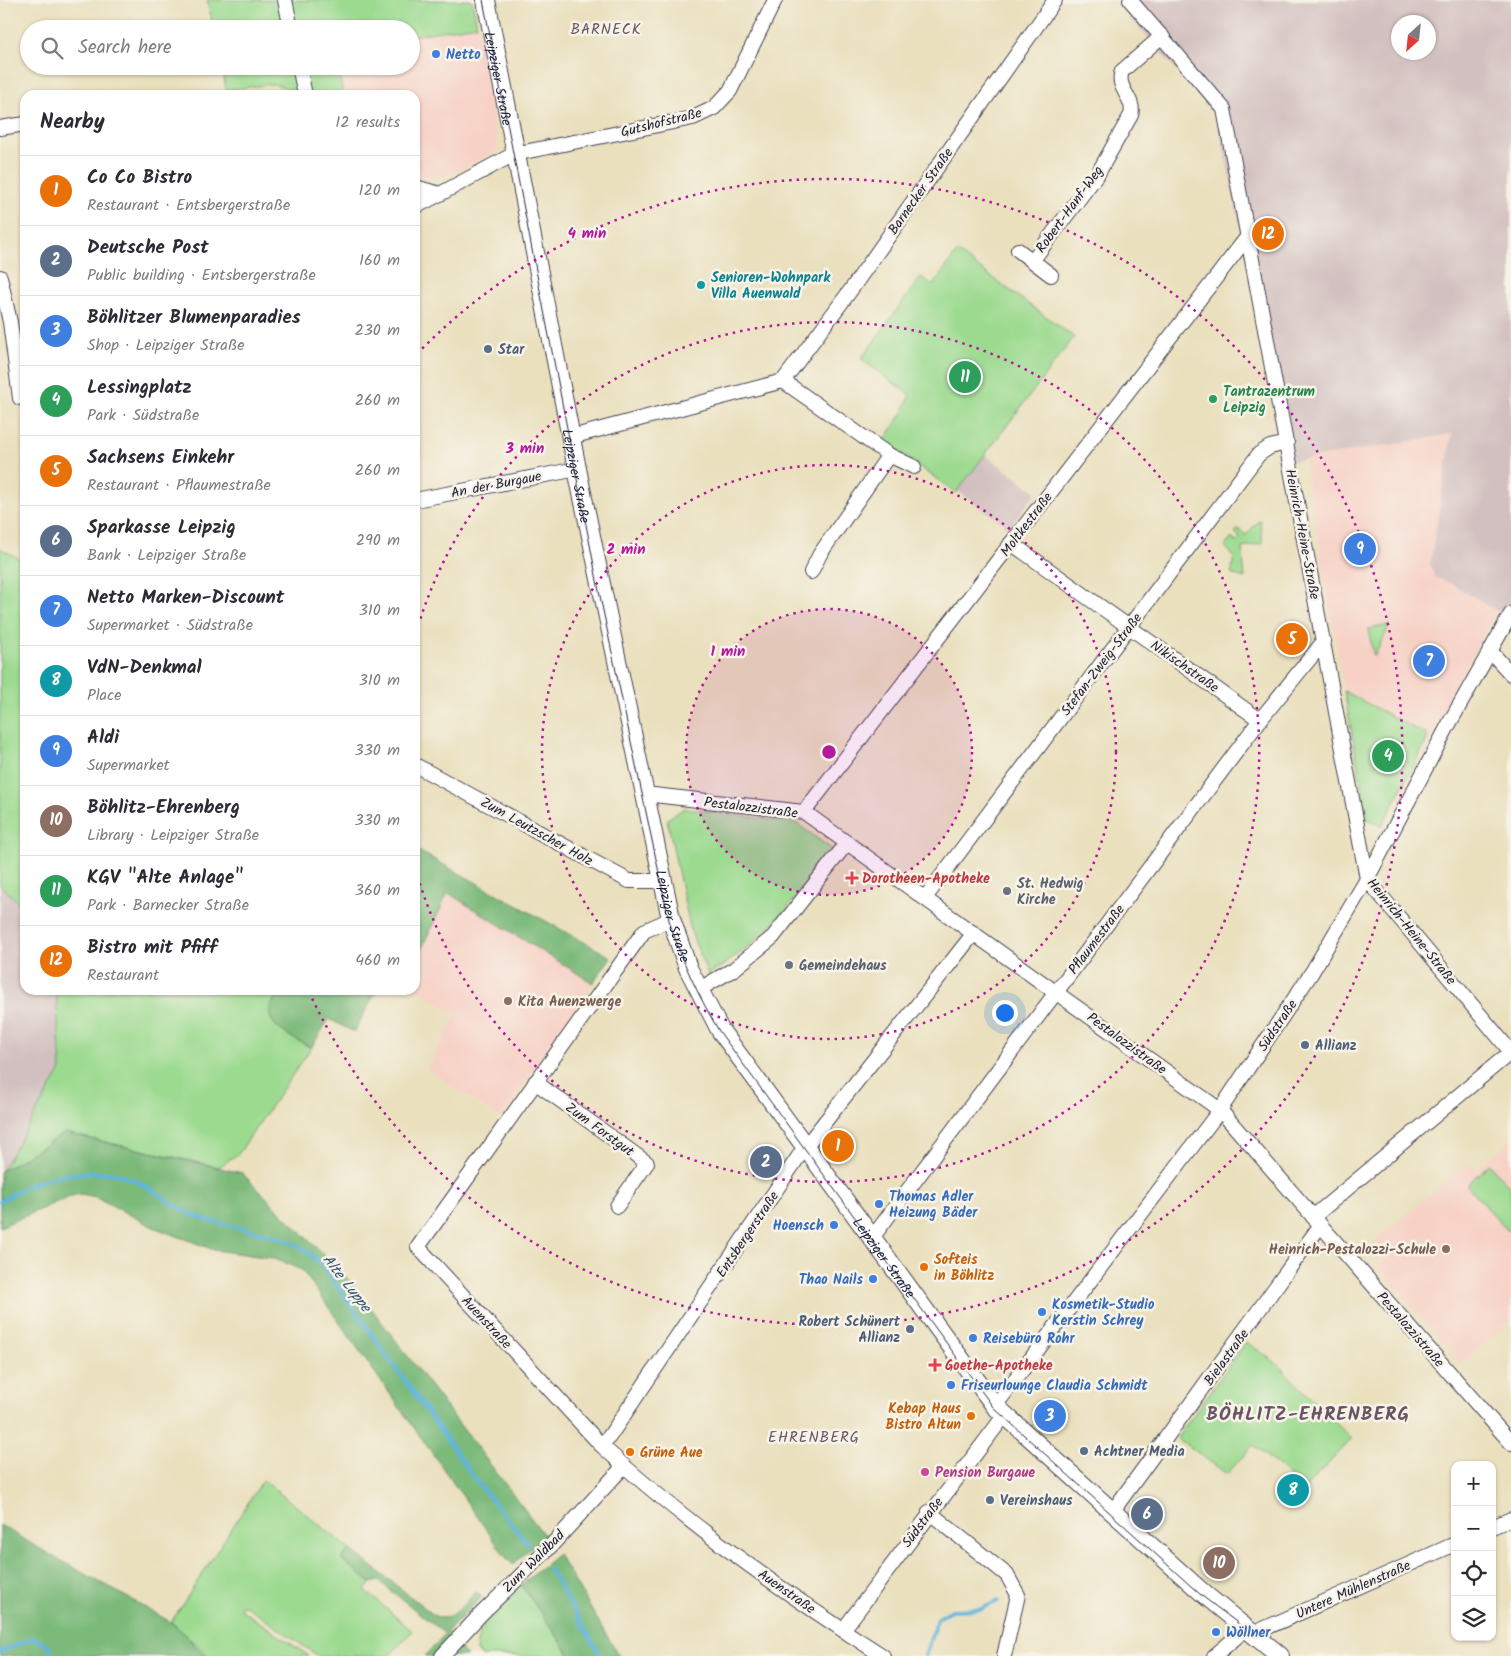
<!DOCTYPE html>
<meta charset="utf-8">
<style>
:root{--surface:#fff;--page:#f7f7f7;--text:#2b2b33;--muted:#7c7c81;--line:#e1e1e2;--accent:#b45309}
body{margin:0;font-family:Kalam,sans-serif;background:var(--page);color:var(--text)}
.controls{position:absolute;right:15px;bottom:15px;display:grid;overflow:hidden;border-radius:10px;box-shadow:0 1px 4px #0004}
.controls button{width:45px;height:45px;display:grid;place-items:center;padding:0;border:0;border-bottom:1px solid var(--line);background:var(--surface);color:var(--text);font:25px sans-serif}
.compass{position:absolute;left:1391px;top:15px;width:45px;height:45px;border-radius:50%;background:var(--surface);box-shadow:0 1px 4px #0004;rotate:207deg}
.you{position:absolute;left:1004px;top:1012px;width:18px;height:18px;margin:-12px;border:4px solid #fff;border-radius:50%;background:#1a73e8;box-shadow:0 0 0 8px #1a73e833}
.badge{display:grid;place-items:center;width:32px;height:32px;border-radius:50%;background:var(--accent);color:#fff;font-size:16px;font-weight:700}
.pin{position:absolute;translate:-50% -50%;border:2px solid #fff;box-shadow:0 1px 5px #0006}
.list{margin:0;padding:0;list-style:none}
h2{display:flex;justify-content:space-between;align-items:center;height:65px;margin:0;padding:0 20px;font-size:21px}
h2 small{font-size:16px;font-weight:400;color:var(--muted)}
.list li{display:grid;grid-template-columns:32px 1fr auto;gap:15px;align-items:center;box-sizing:border-box;height:70px;padding:0 20px;border-top:1px solid var(--line)}
.list b{display:block;font-size:19px;white-space:nowrap}
.list p{margin:0;font-size:16px;white-space:nowrap;color:var(--muted)}
.list em{font-size:16px;font-style:normal;color:var(--muted)}
.icon{flex:none;width:28px;height:28px;fill:none;stroke:currentColor;stroke-width:2;stroke-linecap:round;stroke-linejoin:round}
.map{position:relative;flex:none;width:1511px;height:1656px;overflow:hidden}
.search{position:absolute;background:var(--surface);box-shadow:0 1px 4px #0004;left:20px;top:20px;width:400px;height:55px;display:flex;align-items:center;gap:12px;box-sizing:border-box;padding:0 18px;border-radius:28px;color:var(--muted);font-size:19px}
.panel{position:absolute;background:var(--surface);box-shadow:0 1px 4px #0004;left:20px;top:90px;width:400px;height:905px;border-radius:15px}
.map>svg:first-child{display:block}
.built{fill:#f7d1c6}
.industrial{fill:#d2bfbf;fill-rule:evenodd}
.green{fill:#9bda8f;stroke:#5e7e65}
.forest{fill:#7cba7a;stroke:#4f6e5a}
.lines{fill:none;stroke-linecap:round;stroke-linejoin:round}
.stream{stroke:#60b5dc;stroke-width:4}
.minor-casing{stroke:#403e4f;stroke-width:16}
.tertiary-casing{stroke:#403e4f;stroke-width:20}
.minor{stroke:#fff;stroke-width:14}
.tertiary{stroke:#fff;stroke-width:18}
.tram{stroke:#22223b;stroke-width:1}
.ring{fill:none;stroke:#b5179e;stroke-width:2.5;stroke-dasharray:2.5 5}
.shop-dot{fill:#3f7fe0;stroke:#f7f3e8;stroke-width:2}
.culture-dot{fill:#0f9aa8;stroke:#f7f3e8;stroke-width:2}
.service-dot{fill:#5c6f8a;stroke:#f7f3e8;stroke-width:2}
.leisure-dot{fill:#2e9e5b;stroke:#f7f3e8;stroke-width:2}
.health-dot{fill:#e0444e;stroke:#f7f3e8;stroke-width:2}
.worship-dot{fill:#6b7280;stroke:#f7f3e8;stroke-width:2}
.education-dot{fill:#8d6e63;stroke:#f7f3e8;stroke-width:2}
.food-dot{fill:#e8710a;stroke:#f7f3e8;stroke-width:2}
.hotel-dot{fill:#d1479c;stroke:#f7f3e8;stroke-width:2}
.labels{text-anchor:middle;stroke-width:5;stroke-linejoin:round;paint-order:stroke}
.shop-label{font-size:14px;font-weight:bold;fill:#366cbe;stroke:#f7f3e8;text-anchor:start}
.street-label{font-size:14px;fill:#22223b;stroke:#f7f3e8}
.culture-label{font-size:14px;font-weight:bold;fill:#0d838f;stroke:#f7f3e8;text-anchor:start}
.service-label{font-size:14px;font-weight:bold;fill:#4e5e75;stroke:#f7f3e8;text-anchor:start}
.leisure-label{font-size:14px;font-weight:bold;fill:#27864d;stroke:#f7f3e8;text-anchor:start}
.health-label{font-size:14px;font-weight:bold;fill:#be3a42;stroke:#f7f3e8;text-anchor:start}
.worship-label{font-size:14px;font-weight:bold;fill:#5b616d;stroke:#f7f3e8;text-anchor:start}
.education-label{font-size:14px;font-weight:bold;fill:#785e54;stroke:#f7f3e8;text-anchor:start}
.food-label{font-size:14px;font-weight:bold;fill:#c56008;stroke:#f7f3e8;text-anchor:start}
.hotel-label{font-size:14px;font-weight:bold;fill:#b23c85;stroke:#f7f3e8;text-anchor:start}
.neighbourhood-label{font-size:15px;letter-spacing:1px;fill:#685462;stroke:#f7f3e8}
.water-label{font-size:15px;font-style:italic;fill:#385573;stroke:#f7f3e8}
.district-label{font-size:19px;font-weight:bold;letter-spacing:1px;fill:#685462;stroke:#f7f3e8}
.centre{fill:#b5179e;stroke:#f7f3e8;stroke-width:2.5}
.ring-label{font-size:15px;text-anchor:middle;font-weight:bold;fill:#b5179e;stroke:#f7f3e8;stroke-width:5;stroke-linejoin:round;paint-order:stroke}
</style>
<div class="map">
<svg width="1511" height="1656" viewBox="0 0 1511 1656">
<rect width="100%" height="100%" fill="#f7f3e8"/>
<filter id="ink" filterUnits="userSpaceOnUse"><feTurbulence type="fractalNoise" baseFrequency=".02" numOctaves="2"/><feDisplacementMap in="SourceGraphic" scale="10" xChannelSelector="R" yChannelSelector="G"/><feConvolveMatrix kernelMatrix="1 2 1 2 8 2 1 2 1" color-interpolation-filters="sRGB"/></filter>
<filter id="wash" filterUnits="userSpaceOnUse"><feTurbulence type="fractalNoise" baseFrequency=".0096" numOctaves="4" result="noise"/><feDisplacementMap in="SourceGraphic" scale="20" xChannelSelector="R" yChannelSelector="G"/><feGaussianBlur stdDeviation="1.12" result="paint"/><feColorMatrix in="noise" values="0 0 0 0 0 0 0 0 0 0 0 0 0 0 0 0 0 1.4 0 .05"/><feComposite in="paint" operator="in"/></filter>
<g filter="url(#wash)">
<rect width="100%" height="100%" fill="#eae0be"/>
<g class="built">
<path d="M477,25L498,150L457,172L431,178L422,176L415,173V95H343L338,66H411V36Z"/>
<path d="M1453,434L1430,565L1435,577L1451,584L1497,609L1429,737L1344,691L1304,459Z"/>
<path d="M448,893L593,983L501,1118L427,1069L457,1013L415,989V962Z"/>
<path d="M1511,1139V1320L1461,1363L1378,1267L1388,1256L1375,1241L1468,1163L1476,1170Z"/>
</g>
<g class="industrial">
<path d="M1125,0H1511V619L1452,584L1435,577L1430,565L1452,434L1289,462L1217,116L1119,5ZM1398,22H1428V52H1398Z"/>
<path d="M985,455L1036,492L1009,528L958,491Z"/>
<path d="M0,885L25,908V990H56L61,1070L0,1172Z"/>
</g>
<g class="green">
<path d="M207,0H472L477,25L411,36V29H214Z"/>
<path d="M222,66H338L343,95H308L274,84L226,90Z"/>
<path d="M957,252L1074,337L956,493L884,441L902,414L910,395L861,359L921,277L933,285Z"/>
<path d="M1260,520L1263,543L1242,548L1245,578L1231,574L1234,557L1225,546L1232,538L1236,542L1240,538L1235,532L1238,529L1246,535Z"/>
<path d="M0,548L25,562V908L0,885Z"/>
<path d="M1390,625L1374,657L1368,629Z"/>
<path d="M1344,691L1427,735V740L1382,826L1368,820Z"/>
<path d="M685,808L796,823L833,850C792,903 767,939 708,975L691,932L667,819Z"/>
<path d="M56,990H280C277,996 272,1002 270,1008C265,1027 298,1040 311,1048L239,1153L219,1167L65,1133L1,1172L61,1070Z"/>
<path d="M1489,1164L1511,1188V1228L1508,1231L1467,1185Z"/>
<path d="M1246,1342L1275,1362L1352,1439L1305,1488L1253,1445L1227,1474L1177,1438Z"/>
<path d="M263,1480L350,1549L341,1559L371,1583L365,1590L412,1631L389,1656H318L243,1604L240,1609L309,1656H209L171,1622Z"/>
<path d="M521,1585L571,1656H481L476,1651C479,1618 498,1607 521,1585Z"/>
</g>
<g class="forest">
<path d="M415,849L611,957L593,983L448,893L415,962Z"/>
<path d="M280,990H377L354,1032L329,1019L311,1048C298,1040 265,1027 270,1008C272,1002 277,996 280,990Z"/>
<path d="M65,1133L242,1173L351,1282L544,1535L513,1565L508,1560L302,1270L272,1258L214,1250L153,1227L96,1197L81,1194L71,1196L0,1227V1172Z"/>
<path d="M0,1525C55,1559 112,1588 169,1621C184,1630 193,1647 208,1656H0Z"/>
<path d="M350,1549L435,1616C454,1621 464,1604 476,1592L482,1597L447,1632L467,1656H425L445,1634L379,1581L371,1583L341,1559Z"/>
<path d="M558,1554L619,1656H571L521,1585Z"/>
</g>
<g class="lines">
<g class="stream">
<path d="M0,1201C12,1195 24,1186 37,1182C58,1175 83,1172 105,1173C138,1173 163,1202 193,1215C226,1229 265,1228 298,1246C313,1254 323,1267 333,1280L478,1483L528,1544"/>
<path d="M549,1568L601,1656"/>
<path d="M0,1652L34,1638L48,1646L53,1656"/>
<path d="M925,1656L937,1619L951,1610L981,1609L998,1601"/>
</g>
</g>
</g>
<g filter="url(#ink)">
<g class="lines">
<g class="minor-casing">
<g id="minor">
<path d="M285,0L291,29"/>
<path d="M1130,0L1224,109L1367,879L1511,1052"/>
<path d="M299,66L305,95"/>
<path d="M0,128L25,124"/>
<path d="M415,187L440,194L514,154L693,118L714,108L730,91L775,0"/>
<path d="M415,207L440,194"/>
<path d="M1018,250L1051,275"/>
<path d="M1032,261L1097,175L1131,115C1136,98 1115,89 1122,71L1162,36"/>
<path d="M0,277L10,322L20,398L25,399"/>
<path d="M783,381L889,455L914,467"/>
<path d="M571,437L783,381L850,291L1055,0"/>
<path d="M415,500L577,469"/>
<path d="M1011,543L1260,720"/>
<path d="M811,572L820,554L889,455"/>
<path d="M1491,652L1511,674"/>
<path d="M415,765L629,881H664"/>
<path d="M645,794L804,812L1220,1110L1511,1443"/>
<path d="M804,812L1248,236"/>
<path d="M925,898L1259,454L1270,447L1287,443"/>
<path d="M671,919L644,931L418,1247L601,1445C685,1523 786,1594 883,1656"/>
<path d="M698,990L734,969L773,937L847,843"/>
<path d="M535,1082L647,1163L617,1206"/>
<path d="M1313,1217L1511,1052"/>
<path d="M872,1238L1260,720L1324,641"/>
<path d="M995,1406L1220,1110L1312,972L1367,879L1449,724L1511,614"/>
<path d="M601,1445L609,1437L805,1147L974,933"/>
<path d="M929,1512L1007,1575L1018,1595L1004,1656"/>
<path d="M1112,1512L1320,1226"/>
<path d="M1492,1527L1511,1519"/>
<path d="M843,1630L1004,1416"/>
<path d="M1252,1634L1455,1544"/>
<path d="M442,1656L480,1615L548,1549L624,1466"/>
<path d="M1214,1656L1246,1629"/>
</g>
</g>
<g class="tertiary-casing">
<g id="tertiary">
<path id="s1" d="M486,0L577,469L671,919L688,968L720,1030L995,1406L1204,1594L1280,1656"/>
</g>
</g>
<use href="#minor" class="minor"/>
<use href="#tertiary" class="tertiary"/>
<path class="tram" id="s2" d="M483,0L601,601L669,920C681,960 698,995 719,1031L993,1407L1202,1596L1252,1634"/>
</g>
</g>
<circle cx="829" cy="752" r="143" fill="#b5179e" fill-opacity=".12"/>
<g class="ring">
<circle cx="829" cy="752" r="143"/>
<circle cx="829" cy="752" r="287"/>
<path d="M416 633A430 430 0 1 1 416 871"/>
<path d="M417 354A573 573 0 1 1 310 994"/>
</g>
<g class="shop-dot">
<circle cx="436" cy="54" r="5"/>
<circle cx="879" cy="1204" r="5"/>
<circle cx="834" cy="1225" r="5"/>
<circle cx="873" cy="1279" r="5"/>
<circle cx="1042" cy="1312" r="5"/>
<circle cx="973" cy="1338" r="5"/>
<circle cx="951" cy="1385" r="5"/>
<circle cx="1216" cy="1632" r="5"/>
</g>
<circle class="culture-dot" cx="701" cy="285" r="5"/>
<g class="service-dot">
<circle cx="488" cy="349" r="5"/>
<circle cx="1305" cy="1045" r="5"/>
<circle cx="910" cy="1329" r="5"/>
<circle cx="1084" cy="1451" r="5"/>
<circle cx="990" cy="1500" r="5"/>
</g>
<circle class="leisure-dot" cx="1213" cy="399" r="5"/>
<g class="health-dot">
<path d="M849.5 870.5h5v5h5v5h-5v5h-5v-5h-5v-5h5z"/>
<path d="M932.5 1357.5h5v5h5v5h-5v5h-5v-5h-5v-5h5z"/>
</g>
<g class="worship-dot">
<circle cx="1007" cy="891" r="5"/>
<circle cx="789" cy="965" r="5"/>
</g>
<g class="education-dot">
<circle cx="508" cy="1001" r="5"/>
<circle cx="1446" cy="1249" r="5"/>
</g>
<g class="food-dot">
<circle cx="924" cy="1267" r="5"/>
<circle cx="971" cy="1416" r="5"/>
<circle cx="630" cy="1452" r="5"/>
</g>
<circle class="hotel-dot" cx="925" cy="1472" r="5"/>
<g class="labels">
<g class="shop-label">
<text x="446" y="59">Netto</text>
<text x="889" y="1201">Thomas Adler<tspan x="889" dy="16">Heizung Bäder</tspan></text>
<text x="824" y="1230" text-anchor="end">Hoensch</text>
<text x="863" y="1284" text-anchor="end">Thao Nails</text>
<text x="1052" y="1309">Kosmetik-Studio<tspan x="1052" dy="16">Kerstin Schrey</tspan></text>
<text x="983" y="1343">Reisebüro Rohr</text>
<text x="961" y="1390">Friseurlounge Claudia Schmidt</text>
<text x="1226" y="1637">Wöllner</text>
</g>
<g class="street-label">
<text dy="5" stroke="none"><textPath href="#s2" startOffset="80">Leipziger Straße</textPath></text>
<text transform="translate(661 122) rotate(-14)" y="5">Gutshofstraße</text>
<text transform="translate(920 191) rotate(-55)" y="5">Barnecker Straße</text>
<text transform="translate(1069 209) rotate(-54)" y="5">Robert-Hanf-Weg</text>
<text dy="5" stroke="none"><textPath href="#s2" startOffset="485">Leipziger Straße</textPath></text>
<text transform="translate(496 484) rotate(-11)" y="5">An der Burgaue</text>
<text transform="translate(1026 524) rotate(-53)" y="5">Moltkestraße</text>
<text transform="translate(1303 534) rotate(79)" y="5">Heinrich-Heine-Straße</text>
<text transform="translate(1101 664) rotate(-53)" y="5">Stefan-Zweig-Straße</text>
<text transform="translate(1185 666) rotate(35)" y="5">Nikischstraße</text>
<text transform="translate(751 807) rotate(7)" y="5">Pestalozzistraße</text>
<text transform="translate(537 831) rotate(29)" y="5">Zum Leutzscher Holz</text>
<text dy="5" stroke="none"><textPath href="#s1" startOffset="935">Leipziger Straße</textPath></text>
<text transform="translate(1412 931) rotate(51)" y="5">Heinrich-Heine-Straße</text>
<text transform="translate(1096 939) rotate(-53)" y="5">Pflaumestraße</text>
<text transform="translate(1277 1025) rotate(-56)" y="5">Südstraße</text>
<text transform="translate(1127 1043) rotate(36)" y="5">Pestalozzistraße</text>
<text transform="translate(600 1129) rotate(36)" y="5">Zum Forstgut</text>
<text transform="translate(747 1234) rotate(-56)" y="5">Entsbergerstraße</text>
<text dy="5" stroke="none"><textPath href="#s2" startOffset="1341">Leipziger Straße</textPath></text>
<text transform="translate(487 1322) rotate(47)" y="5">Auenstraße</text>
<text transform="translate(1411 1329) rotate(49)" y="5">Pestalozzistraße</text>
<text transform="translate(1226 1357) rotate(-54)" y="5">Bielastraße</text>
<text transform="translate(922 1522) rotate(-53)" y="5">Südstraße</text>
<text transform="translate(533 1561) rotate(-45)" y="5">Zum Waldbad</text>
<text transform="translate(1353 1589) rotate(-24)" y="5">Untere Mühlenstraße</text>
<text transform="translate(787 1591) rotate(35)" y="5">Auenstraße</text>
</g>
<g class="culture-label">
<text x="711" y="282">Senioren-Wohnpark<tspan x="711" dy="16">Villa Auenwald</tspan></text>
</g>
<g class="service-label">
<text x="498" y="354">Star</text>
<text x="1315" y="1050">Allianz</text>
<text x="900" y="1326" text-anchor="end">Robert Schünert<tspan x="900" dy="16">Allianz</tspan></text>
<text x="1094" y="1456">Achtner Media</text>
<text x="1000" y="1505">Vereinshaus</text>
</g>
<g class="leisure-label">
<text x="1223" y="396">Tantrazentrum<tspan x="1223" dy="16">Leipzig</tspan></text>
</g>
<g class="health-label">
<text x="862" y="883">Dorotheen-Apotheke</text>
<text x="945" y="1370">Goethe-Apotheke</text>
</g>
<g class="worship-label">
<text x="1017" y="888">St. Hedwig<tspan x="1017" dy="16">Kirche</tspan></text>
<text x="799" y="970">Gemeindehaus</text>
</g>
<g class="education-label">
<text x="518" y="1006">Kita Auenzwerge</text>
<text x="1436" y="1254" text-anchor="end">Heinrich-Pestalozzi-Schule</text>
</g>
<g class="food-label">
<text x="934" y="1264">Softeis<tspan x="934" dy="16">in Böhlitz</tspan></text>
<text x="961" y="1413" text-anchor="end">Kebap Haus<tspan x="961" dy="16">Bistro Altun</tspan></text>
<text x="640" y="1457">Grüne Aue</text>
</g>
<g class="hotel-label">
<text x="935" y="1477">Pension Burgaue</text>
</g>
<g class="neighbourhood-label">
<text x="606" y="34">BARNECK</text>
<text x="814" y="1442">EHRENBERG</text>
</g>
<g class="water-label">
<text transform="translate(347 1283) rotate(52)" y="5">Alte Luppe</text>
</g>
<g class="district-label">
<text x="1308" y="1420">BÖHLITZ-EHRENBERG</text>
</g>
</g>
<circle cx="829" cy="752" r="8" class="centre"/>
<g class="ring-label">
<text x="587" y="238">4 min</text>
<text x="525" y="453">3 min</text>
<text x="626" y="554">2 min</text>
<text x="728" y="656">1 min</text>
</g>
</svg>
<div class="controls">
<button>+</button>
<button>−</button>
<button><svg class="icon" aria-label="locate" viewBox="0 0 24 24"><circle cx="12" cy="12" r="6"/><path d="M12 2v4M12 18v4M2 12h4M18 12h4"/></svg></button>
<button><svg class="icon" aria-label="layers" viewBox="0 0 24 24"><path d="M12 4l9 5-9 5-9-5zM3 14l9 5 9-5"/></svg></button>
</div>
<svg class="compass" viewBox="-18 -18 36 36"><path d="M0-13l5 13h-10z" fill="#e53935"/><path d="M0 13l5-13h-10z" fill="#7c7c81"/></svg>
<div class="you"></div>
<div class="pin badge" style="left:838px;top:1146px;background:#e8710a">1</div>
<div class="pin badge" style="left:766px;top:1162px;background:#5c6f8a">2</div>
<div class="pin badge" style="left:1050px;top:1416px;background:#3f7fe0">3</div>
<div class="pin badge" style="left:1388px;top:756px;background:#2e9e5b">4</div>
<div class="pin badge" style="left:1292px;top:639px;background:#e8710a">5</div>
<div class="pin badge" style="left:1147px;top:1514px;background:#5c6f8a">6</div>
<div class="pin badge" style="left:1429px;top:661px;background:#3f7fe0">7</div>
<div class="pin badge" style="left:1293px;top:1490px;background:#0f9aa8">8</div>
<div class="pin badge" style="left:1360px;top:549px;background:#3f7fe0">9</div>
<div class="pin badge" style="left:1219px;top:1563px;background:#8d6e63">10</div>
<div class="pin badge" style="left:965px;top:377px;background:#2e9e5b">11</div>
<div class="pin badge" style="left:1268px;top:234px;background:#e8710a">12</div>
<div class="search"><svg class="icon" aria-label="search" viewBox="0 0 24 24"><circle cx="10" cy="10" r="6"/><path d="M15 15l6 6"/></svg>Search here</div>
<section class="panel">
<h2>Nearby<small>12 results</small></h2>
<ul class="list">
<li><span class="badge" style="background:#e8710a">1</span><div><b>Co Co Bistro</b><p>Restaurant · Entsbergerstraße</p></div><em>120 m</em></li>
<li><span class="badge" style="background:#5c6f8a">2</span><div><b>Deutsche Post</b><p>Public building · Entsbergerstraße</p></div><em>160 m</em></li>
<li><span class="badge" style="background:#3f7fe0">3</span><div><b>Böhlitzer Blumenparadies</b><p>Shop · Leipziger Straße</p></div><em>230 m</em></li>
<li><span class="badge" style="background:#2e9e5b">4</span><div><b>Lessingplatz</b><p>Park · Südstraße</p></div><em>260 m</em></li>
<li><span class="badge" style="background:#e8710a">5</span><div><b>Sachsens Einkehr</b><p>Restaurant · Pflaumestraße</p></div><em>260 m</em></li>
<li><span class="badge" style="background:#5c6f8a">6</span><div><b>Sparkasse Leipzig</b><p>Bank · Leipziger Straße</p></div><em>290 m</em></li>
<li><span class="badge" style="background:#3f7fe0">7</span><div><b>Netto Marken-Discount</b><p>Supermarket · Südstraße</p></div><em>310 m</em></li>
<li><span class="badge" style="background:#0f9aa8">8</span><div><b>VdN-Denkmal</b><p>Place</p></div><em>310 m</em></li>
<li><span class="badge" style="background:#3f7fe0">9</span><div><b>Aldi</b><p>Supermarket</p></div><em>330 m</em></li>
<li><span class="badge" style="background:#8d6e63">10</span><div><b>Böhlitz-Ehrenberg</b><p>Library · Leipziger Straße</p></div><em>330 m</em></li>
<li><span class="badge" style="background:#2e9e5b">11</span><div><b>KGV &quot;Alte Anlage&quot;</b><p>Park · Barnecker Straße</p></div><em>360 m</em></li>
<li><span class="badge" style="background:#e8710a">12</span><div><b>Bistro mit Pfiff</b><p>Restaurant</p></div><em>460 m</em></li>
</ul>
</section>
</div>
